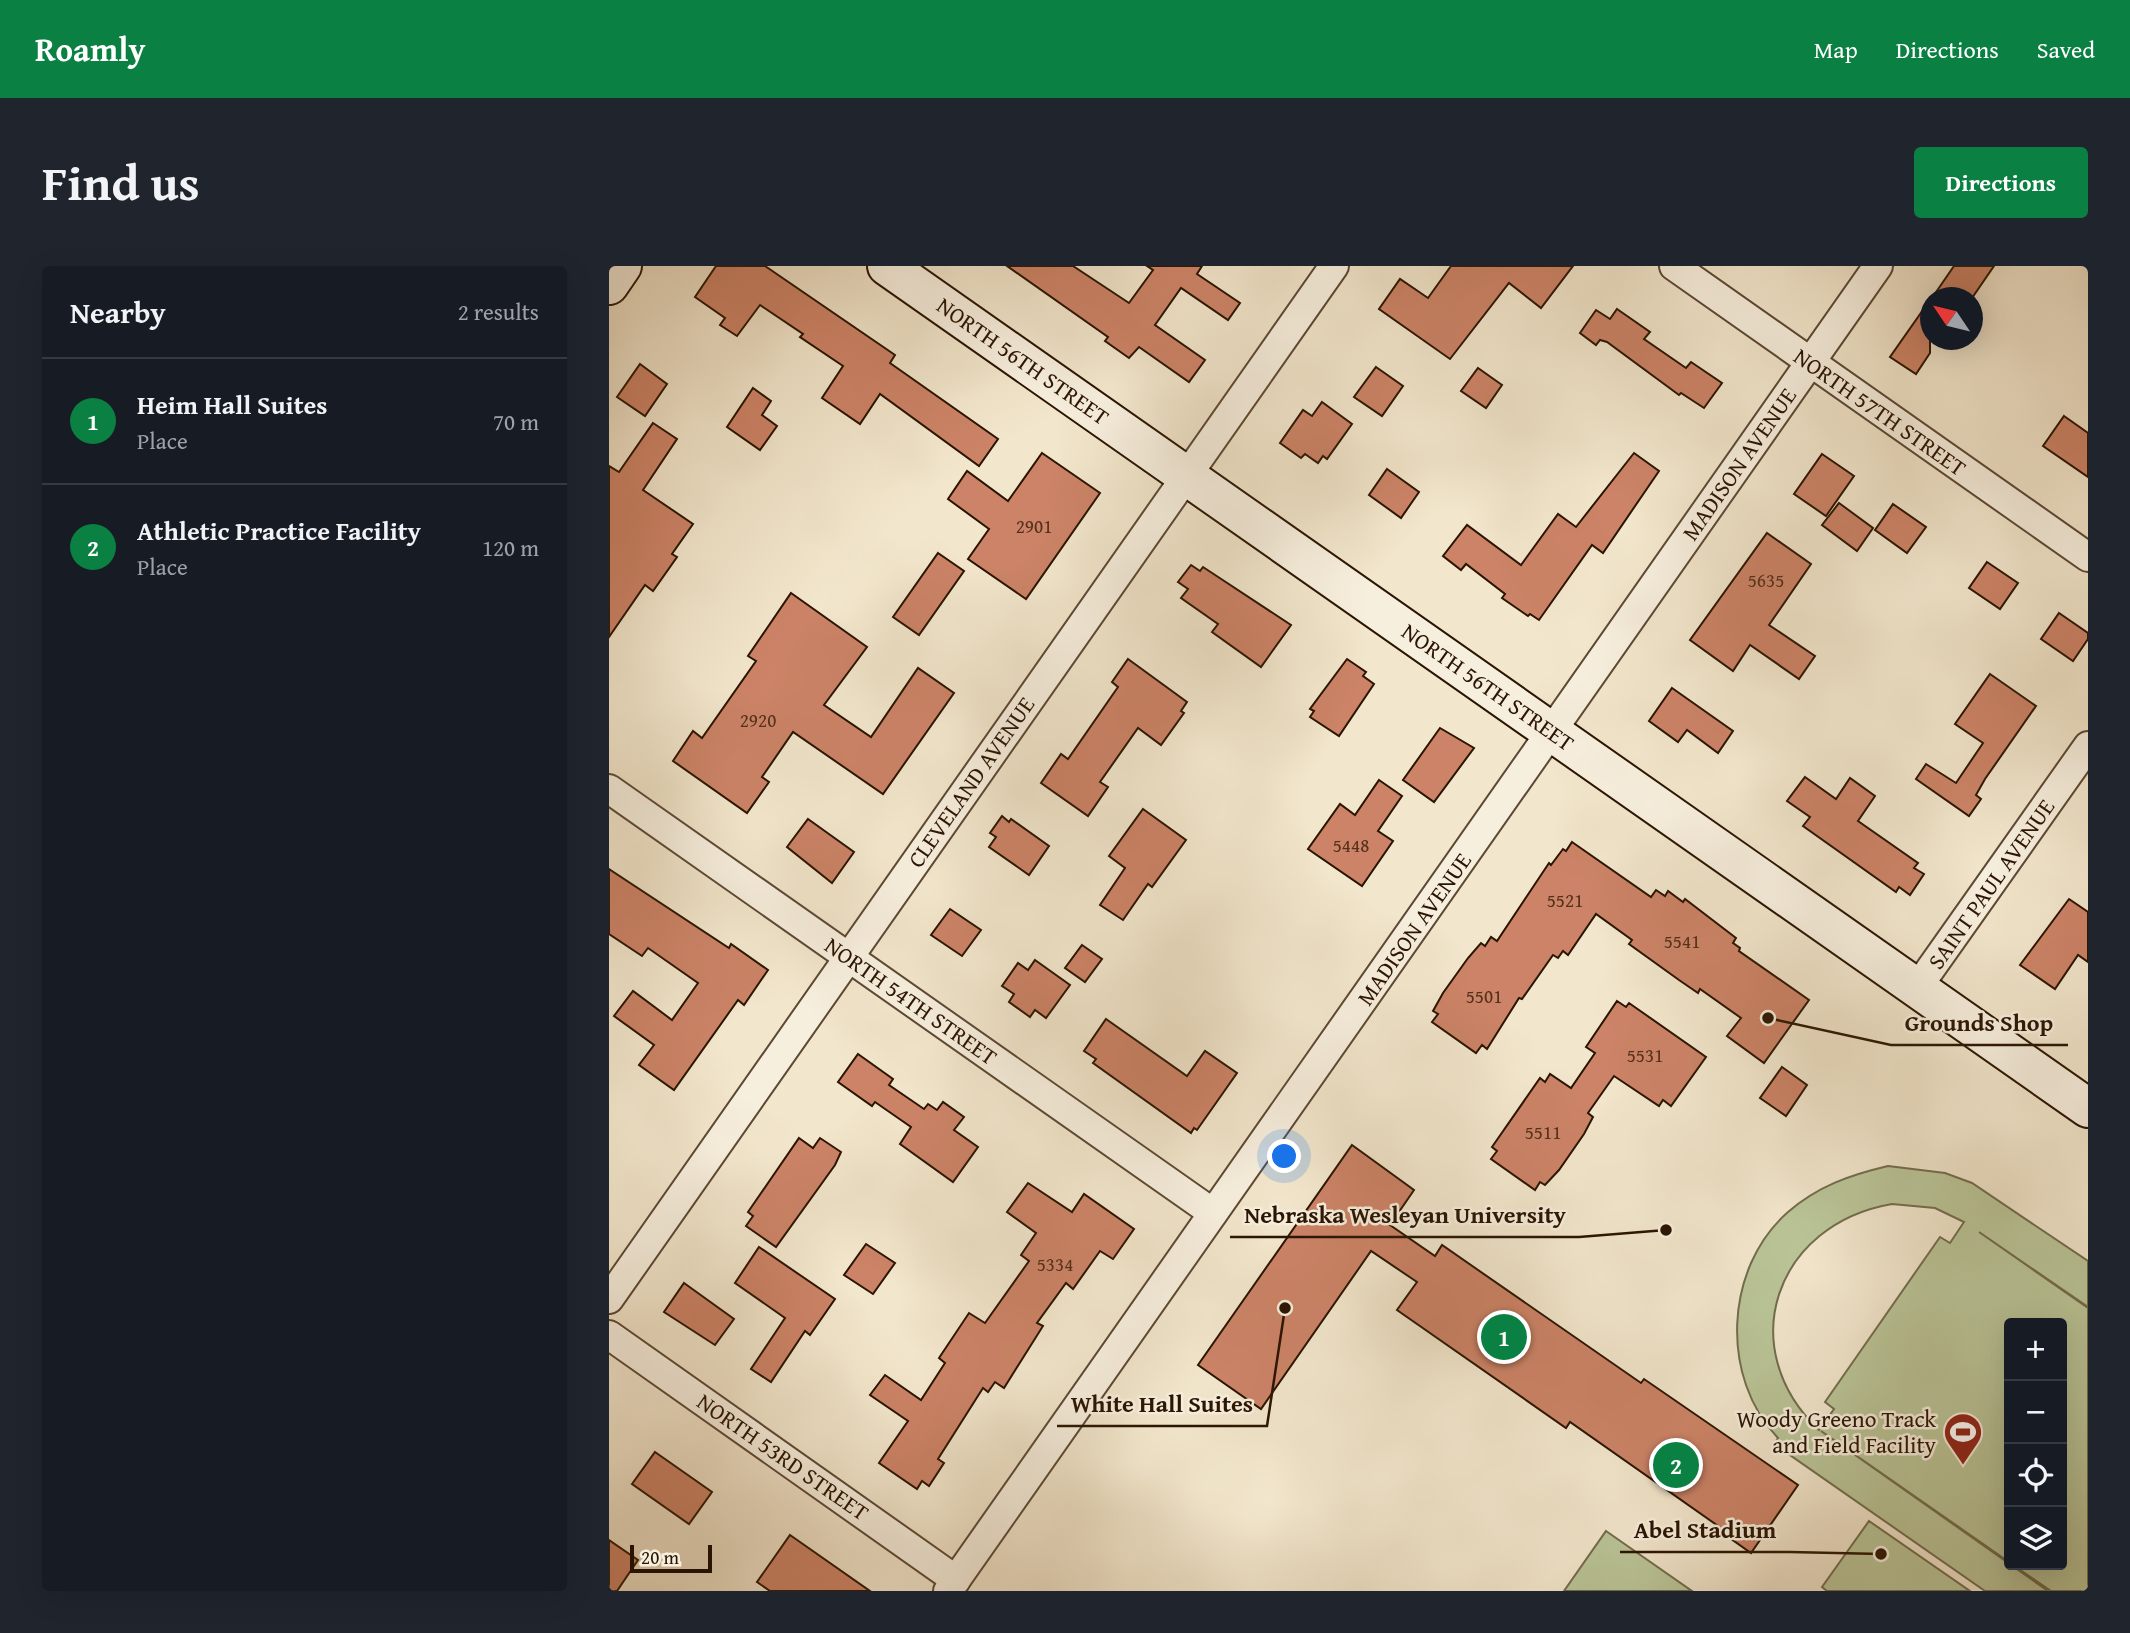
<!DOCTYPE html>
<meta charset="utf-8">
<style>
:root{--surface:#171b24;--page:#20242c;--text:#f1f3f6;--muted:#9ea1a6;--line:#363941;--accent:#0b8043}
body{margin:0;font-family:"Gentium Book Plus",serif;background:var(--page);color:var(--text)}
.controls{position:absolute;right:21px;bottom:21px;display:grid;overflow:hidden;border-radius:7px;box-shadow:0 7px 28px #0002}
.controls button{width:63px;height:63px;display:grid;place-items:center;padding:0;border:0;border-bottom:2px solid var(--line);background:var(--surface);color:var(--text);font:35px sans-serif}
.compass{position:absolute;left:1311px;top:21px;width:63px;height:63px;border-radius:50%;background:var(--surface);box-shadow:0 7px 28px #0002;rotate:305deg}
.scale{position:absolute;left:21px;bottom:18px;width:82px;box-sizing:border-box;padding-left:7px;border:4px solid #2a1402;border-top:0;font-size:19px;line-height:24px;white-space:nowrap;color:#2a1402;-webkit-text-stroke:5px #f7efde;paint-order:stroke}
.you{position:absolute;left:676px;top:891px;width:24px;height:24px;margin:-18px;border:5px solid #fff;border-radius:50%;background:#1a73e8;box-shadow:0 0 0 10px #1a73e833}
.badge{display:grid;place-items:center;width:46px;height:46px;border-radius:50%;background:var(--accent);color:#fff;font-size:23px;font-weight:700}
.pin{position:absolute;translate:-50% -50%;border:4px solid #fff;box-shadow:0 2px 7px #0006}
.list{margin:0;padding:0;list-style:none}
h2{display:flex;justify-content:space-between;align-items:center;height:91px;margin:0;padding:0 28px;font-size:30px}
h2 small{font-size:23px;font-weight:400;color:var(--muted)}
.list li{display:grid;grid-template-columns:46px 1fr auto;gap:21px;align-items:center;box-sizing:border-box;height:126px;padding:0 28px;border-top:2px solid var(--line)}
.list b{display:block;font-size:26px;white-space:nowrap}
.list p{margin:0;font-size:23px;white-space:nowrap;color:var(--muted)}
.list em{font-size:23px;font-style:normal;color:var(--muted)}
.icon{flex:none;width:38px;height:38px;fill:none;stroke:currentColor;stroke-width:2;stroke-linecap:round;stroke-linejoin:round}
.map{position:relative;flex:none;width:1479px;height:1325px;overflow:hidden;border-radius:7px}
header{display:flex;align-items:center;gap:42px;box-sizing:border-box;height:98px;padding:0 35px;background:var(--accent);color:#fff}
header strong{font-size:33px}
nav{display:flex;gap:38px;margin-inline-start:auto;font-size:24px}
.intro{display:flex;align-items:center;justify-content:space-between;box-sizing:border-box;height:168px;padding:0 42px}
h1{margin:0;font-size:49px}
.button{padding:18px 32px;border-radius:7px;background:var(--accent);color:#fff;font-size:24px;font-weight:700}
main{display:flex;gap:42px;padding:0 42px}
aside{flex:1;background:var(--surface);border-radius:7px;box-shadow:0 7px 28px #0002}
.map>svg:first-child{display:block}
.green{fill:#bac598;stroke:#726c4d;stroke-width:2;fill-rule:evenodd}
.building{fill:#cc8367;stroke:#2a1402;stroke-width:2}
.lines{fill:none;stroke-linecap:round;stroke-linejoin:round}
.minor-casing{stroke:#5c4834;stroke-width:32}
.secondary-casing{stroke:#2a1402;stroke-width:42}
.minor{stroke:#f7efde;stroke-width:28}
.secondary{stroke:#f7efde;stroke-width:38}
.labels{text-anchor:middle;stroke-width:5;stroke-linejoin:round;paint-order:stroke}
.number-label{font-size:19px;fill:#52301b}
.street-label{font-size:23px;fill:#2a1402;stroke:#f7efde}
.poi-label{font-size:23px;fill:#2a1402;stroke:#f7efde;text-anchor:end}
.leader{fill:none;stroke:#2a1402;stroke-width:2.5}
.callout-dot{fill:#2a1402;stroke:#f7efde;stroke-width:2.5}
.callout-label{font-size:24px;text-anchor:middle;font-weight:bold;fill:#2a1402;stroke:#f7efde;stroke-width:5;stroke-linejoin:round;paint-order:stroke}
</style>
<header>
<strong>Roamly</strong>
<nav><a>Map</a><a>Directions</a><a>Saved</a></nav>
</header>
<div class="intro"><h1>Find us</h1><a class="button">Directions</a></div>
<main>
<aside>
<h2>Nearby<small>2 results</small></h2>
<ul class="list">
<li><span class="badge">1</span><div><b>Heim Hall Suites</b><p>Place</p></div><em>70 m</em></li>
<li><span class="badge">2</span><div><b>Athletic Practice Facility</b><p>Place</p></div><em>120 m</em></li>
</ul>
</aside>
<div class="map">
<svg width="1479" height="1325" viewBox="0 0 1479 1325">
<rect width="100%" height="100%" fill="#f2e6cc"/>
<filter id="stains"><feTurbulence type="fractalNoise" baseFrequency=".00286" numOctaves="4"/><feColorMatrix values="0 0 0 0 .2 0 0 0 0 .09 0 0 0 0 .02 0 0 0 .5 -.17"/></filter>
<radialGradient id="worn" r=".72"><stop offset=".6" stop-color="#630" stop-opacity="0"/><stop offset="1" stop-color="#630" stop-opacity=".3"/></radialGradient>
<g class="green">
<path d="M1279,900L1336,907L1363,917L1479,995V1041L1370,966L1479,1042V1325H1442L1404,1299H1453V1057H1400V1296L1212,1165L1439,1325H1376L1165,1178L1169,1172C1111,1112 1115,1002 1179,946C1209,920 1241,909 1279,900ZM1283,938L1326,942L1355,956L1341,977L1331,971L1216,1136L1225,1143L1210,1164C1123,1081 1167,958 1283,938Z"/>
<path d="M1260,1255L1361,1325H1218L1213,1321Z"/>
<path d="M997,1265L1083,1325H955Z"/>
</g>
<g class="building">
<path d="M107,0H156L286,89L281,97L389,173L370,200L271,128L251,158L213,132L234,100L191,71L194,68L151,39L128,70L111,59L116,52L86,31Z"/>
<path d="M398,0H464L520,37L544,4L538,0H593L588,8L631,37L619,54L572,22L546,59L596,94L580,116L530,81L520,92L496,75L499,71Z"/>
<path d="M842,0H964L932,42L900,17L841,93L770,43L791,13L819,32Z"/>
<path d="M1345,0H1385L1363,32H1323Z"/>
<path d="M1321,34V87L1307,108L1281,91Z"/>
<path d="M1008,43L1041,66L1035,73L1077,102L1082,96L1113,117L1095,142L1072,127L1070,129L998,76L991,74L987,79L971,67L987,44L1001,53Z"/>
<path d="M31,98L58,118L36,150L8,131Z"/>
<path d="M767,101L794,120L773,150L745,131Z"/>
<path d="M869,102L893,119L877,142L852,125Z"/>
<path d="M144,122L162,135L153,149L168,160L151,184L118,161Z"/>
<path d="M713,136L743,158L718,193L714,190L709,197L696,188L692,192L671,177L694,144L703,150Z"/>
<path d="M1455,150L1479,167V211L1434,180Z"/>
<path d="M44,157L68,173L34,224L84,258L63,288L68,291L44,325L36,319L0,371V200L10,206Z"/>
<path d="M433,187L491,227L417,333L359,293L380,263L339,233L358,205L399,235Z"/>
<path d="M1025,187L1050,205L994,287L983,279L930,354L921,348L919,350L893,332L896,328L857,298L852,304L834,290L858,259L912,299L949,248L967,261Z"/>
<path d="M1213,188L1245,210L1217,250L1185,228Z"/>
<path d="M778,203L810,226L792,252L760,229Z"/>
<path d="M1230,237L1264,262L1248,285L1213,259Z"/>
<path d="M1284,238L1317,261L1298,287L1266,264Z"/>
<path d="M1158,267L1202,298L1160,359L1206,390L1190,413L1141,379L1124,405L1081,374Z"/>
<path d="M329,287L355,305L310,369L284,351Z"/>
<path d="M1378,296L1409,317L1391,343L1360,322Z"/>
<path d="M582,299L591,305L594,301L682,359L652,401L603,366L609,358L572,332L579,323L569,316Z"/>
<path d="M182,327L258,381L215,439L262,471L309,402L345,427L274,528L184,466L153,511L160,516L138,547L64,495L84,465L93,472L147,395L139,390Z"/>
<path d="M1450,347L1479,367V373L1464,395L1432,373Z"/>
<path d="M519,393L578,436L572,445L575,447L552,479L529,462L491,516L499,521L479,550L432,517L452,488L459,493L509,421L503,416Z"/>
<path d="M738,393L757,406L754,410L765,418L730,470L701,451L705,445L701,443Z"/>
<path d="M1381,408L1427,440L1376,513L1367,529L1372,533L1360,550L1307,513L1317,498L1347,517L1374,477L1346,458Z"/>
<path d="M1063,422L1124,465L1109,487L1078,464L1069,476L1040,455Z"/>
<path d="M831,462L865,482L825,536L794,514Z"/>
<path d="M1196,511L1227,533L1241,512L1266,530L1249,555L1309,597L1305,602L1315,608L1301,629L1290,621L1287,626L1194,560L1201,551L1178,535Z"/>
<path d="M770,514L793,530L769,565L784,575L753,620L699,583L731,538L746,549Z"/>
<path d="M534,543L577,574L543,621L539,618L514,654L491,639L516,602L500,590Z"/>
<path d="M393,550L400,556L402,553L440,580L420,609L380,581L387,571L381,567Z"/>
<path d="M199,553L245,586L223,617L178,581Z"/>
<path d="M963,576L1042,631L1047,624L1056,630L1059,625L1074,636L1076,633L1127,672L1124,677L1131,682L1130,685L1200,734L1155,797L1118,770L1132,752L1091,723L1089,727L1070,714L1020,678L1023,674L987,648L959,689L954,685L949,692L944,689L913,733L910,732L878,783L873,779L867,787L823,756L829,748L824,745L834,727L859,692L872,677L876,680L882,671L888,675L940,597L942,599L954,583L957,585Z"/>
<path d="M0,603L120,682L122,678L159,704L135,739L129,734L65,824L30,799L45,779L5,750L24,725L63,754L89,717L39,682L33,690L0,668Z"/>
<path d="M1460,633L1479,646V696L1469,689L1446,723L1411,699Z"/>
<path d="M341,643L372,664L353,690L322,669Z"/>
<path d="M473,679L493,693L476,716L456,702Z"/>
<path d="M426,694L461,719L437,752L426,744L421,751L400,736L405,728L393,720L409,697L419,704Z"/>
<path d="M1008,735L1017,741L1020,737L1097,791L1062,840L1054,834L1050,840L1005,810L979,847L984,851L975,868L950,904L936,919L931,916L926,924L882,893L888,885L883,881L931,812L936,816L941,808L962,822L986,787L977,781Z"/>
<path d="M497,753L578,810L596,785L628,807L588,864L585,862L582,867L484,797L487,793L475,785Z"/>
<path d="M249,788L284,813L280,819L315,843L319,838L328,844L334,836L355,851L345,864L369,881L344,916L291,878L302,861L266,836L263,840L229,816Z"/>
<path d="M1173,801L1198,819L1177,850L1151,832Z"/>
<path d="M190,872L204,882L211,872L232,886L226,899L167,981L137,960L144,950L139,946Z"/>
<path d="M743,879L805,924L781,959L826,990L833,979L1032,1117L1035,1113L1189,1219L1142,1287L1111,1265L1112,1262L961,1156L957,1162L788,1044L808,1016L762,985L652,1143L589,1099Z"/>
<path d="M419,917L463,946L475,928L525,963L504,993L491,985L464,1023L457,1017L428,1057L434,1060L395,1122L386,1116L379,1126L374,1122L329,1193L335,1197L320,1220L313,1215L308,1223L270,1197L299,1155L261,1129L276,1109L312,1134L336,1097L330,1092L360,1047L376,1057L420,995L412,989L427,967L398,946Z"/>
<path d="M257,978L286,997L264,1028L235,1009Z"/>
<path d="M150,981L226,1033L201,1069L196,1065L162,1116L142,1103L176,1052L126,1017Z"/>
<path d="M75,1017L125,1053L106,1079L55,1046Z"/>
<path d="M46,1186L103,1226L80,1258L23,1218Z"/>
<path d="M181,1269L261,1325H161L148,1316Z"/>
<path d="M0,1274L29,1294L8,1325H0Z"/>
</g>
<g class="lines">
<g class="minor-casing">
<g id="minor">
<path d="M1065,0L1479,291"/>
<path d="M0,523L604,947"/>
<path d="M1308,722L1479,480"/>
<path d="M0,1033L725,0"/>
<path d="M0,1069L347,1314"/>
<path d="M339,1325L1269,0"/>
</g>
</g>
<g class="secondary-casing">
<g id="secondary">
<path d="M278,0L1479,842"/>
<path d="M0,19L13,0"/>
</g>
</g>
<use href="#minor" class="minor"/>
<use href="#secondary" class="secondary"/>
</g>
<defs>
<g id="stadium-pin" transform="scale(2.0125)"><path d="M0 17L-7.5 6A9.5 9.5 0 1 1 7.5 6Z" fill="#8f2418" stroke="#f7efde"/><path d="M0-5a6.5 5 0 1 0 0 10a6.5 5 0 1 0 0-10ZM-3.5-1.8h7v3.6h-7Z" fill="#fff"/></g>
</defs>
<g fill-rule="evenodd">
<use href="#stadium-pin" x="1354" y="1166"/>
</g>
<g class="labels">
<g class="number-label">
<text x="425" y="267">2901</text>
<text x="1157" y="321">5635</text>
<text x="149" y="461">2920</text>
<text x="742" y="586">5448</text>
<text x="956" y="641">5521</text>
<text x="1073" y="682">5541</text>
<text x="875" y="737">5501</text>
<text x="1036" y="796">5531</text>
<text x="934" y="873">5511</text>
<text x="446" y="1005">5334</text>
</g>
<g class="street-label">
<text transform="translate(414 95) rotate(35)" y="8">NORTH 56TH STREET</text>
<text transform="translate(1271 146) rotate(35)" y="8">NORTH 57TH STREET</text>
<text transform="translate(1130 198) rotate(-55)" y="8">MADISON AVENUE</text>
<text transform="translate(879 421) rotate(35)" y="8">NORTH 56TH STREET</text>
<text transform="translate(362 516) rotate(-55)" y="8">CLEVELAND AVENUE</text>
<text transform="translate(1382 618) rotate(-55)" y="8">SAINT PAUL AVENUE</text>
<text transform="translate(805 663) rotate(-55)" y="8">MADISON AVENUE</text>
<text transform="translate(302 735) rotate(35)" y="8">NORTH 54TH STREET</text>
<text transform="translate(174 1191) rotate(35)" y="8">NORTH 53RD STREET</text>
</g>
<g class="poi-label">
<text x="1327" y="1161">Woody Greeno Track<tspan x="1327" dy="26">and Field Facility</tspan></text>
</g>
</g>
<path class="leader" d="M1159 752L1282 779H1459M1057 964L970 971H621M676 1042L658 1160H448M1272 1288L1181 1286H1011"/>
<g class="callout-dot">
<circle cx="1159" cy="752" r="7"/>
<circle cx="1057" cy="964" r="7"/>
<circle cx="676" cy="1042" r="7"/>
<circle cx="1272" cy="1288" r="7"/>
</g>
<g class="callout-label">
<text x="1370" y="765">Grounds Shop</text>
<text x="796" y="957">Nebraska Wesleyan University</text>
<text x="553" y="1146">White Hall Suites</text>
<text x="1096" y="1272">Abel Stadium</text>
</g>
<rect width="100%" height="100%" filter="url(#stains)"/>
<rect width="100%" height="100%" fill="url(#worn)"/>
</svg>
<div class="controls">
<button>+</button>
<button>−</button>
<button><svg class="icon" aria-label="locate" viewBox="0 0 24 24"><circle cx="12" cy="12" r="6"/><path d="M12 2v4M12 18v4M2 12h4M18 12h4"/></svg></button>
<button><svg class="icon" aria-label="layers" viewBox="0 0 24 24"><path d="M12 4l9 5-9 5-9-5zM3 14l9 5 9-5"/></svg></button>
</div>
<svg class="compass" viewBox="-18 -18 36 36"><path d="M0-13l5 13h-10z" fill="#e53935"/><path d="M0 13l5-13h-10z" fill="#9ea1a6"/></svg>
<div class="scale">20 m</div>
<div class="you"></div>
<div class="pin badge" style="left:895px;top:1071px">1</div>
<div class="pin badge" style="left:1067px;top:1199px">2</div>
</div>
</main>
